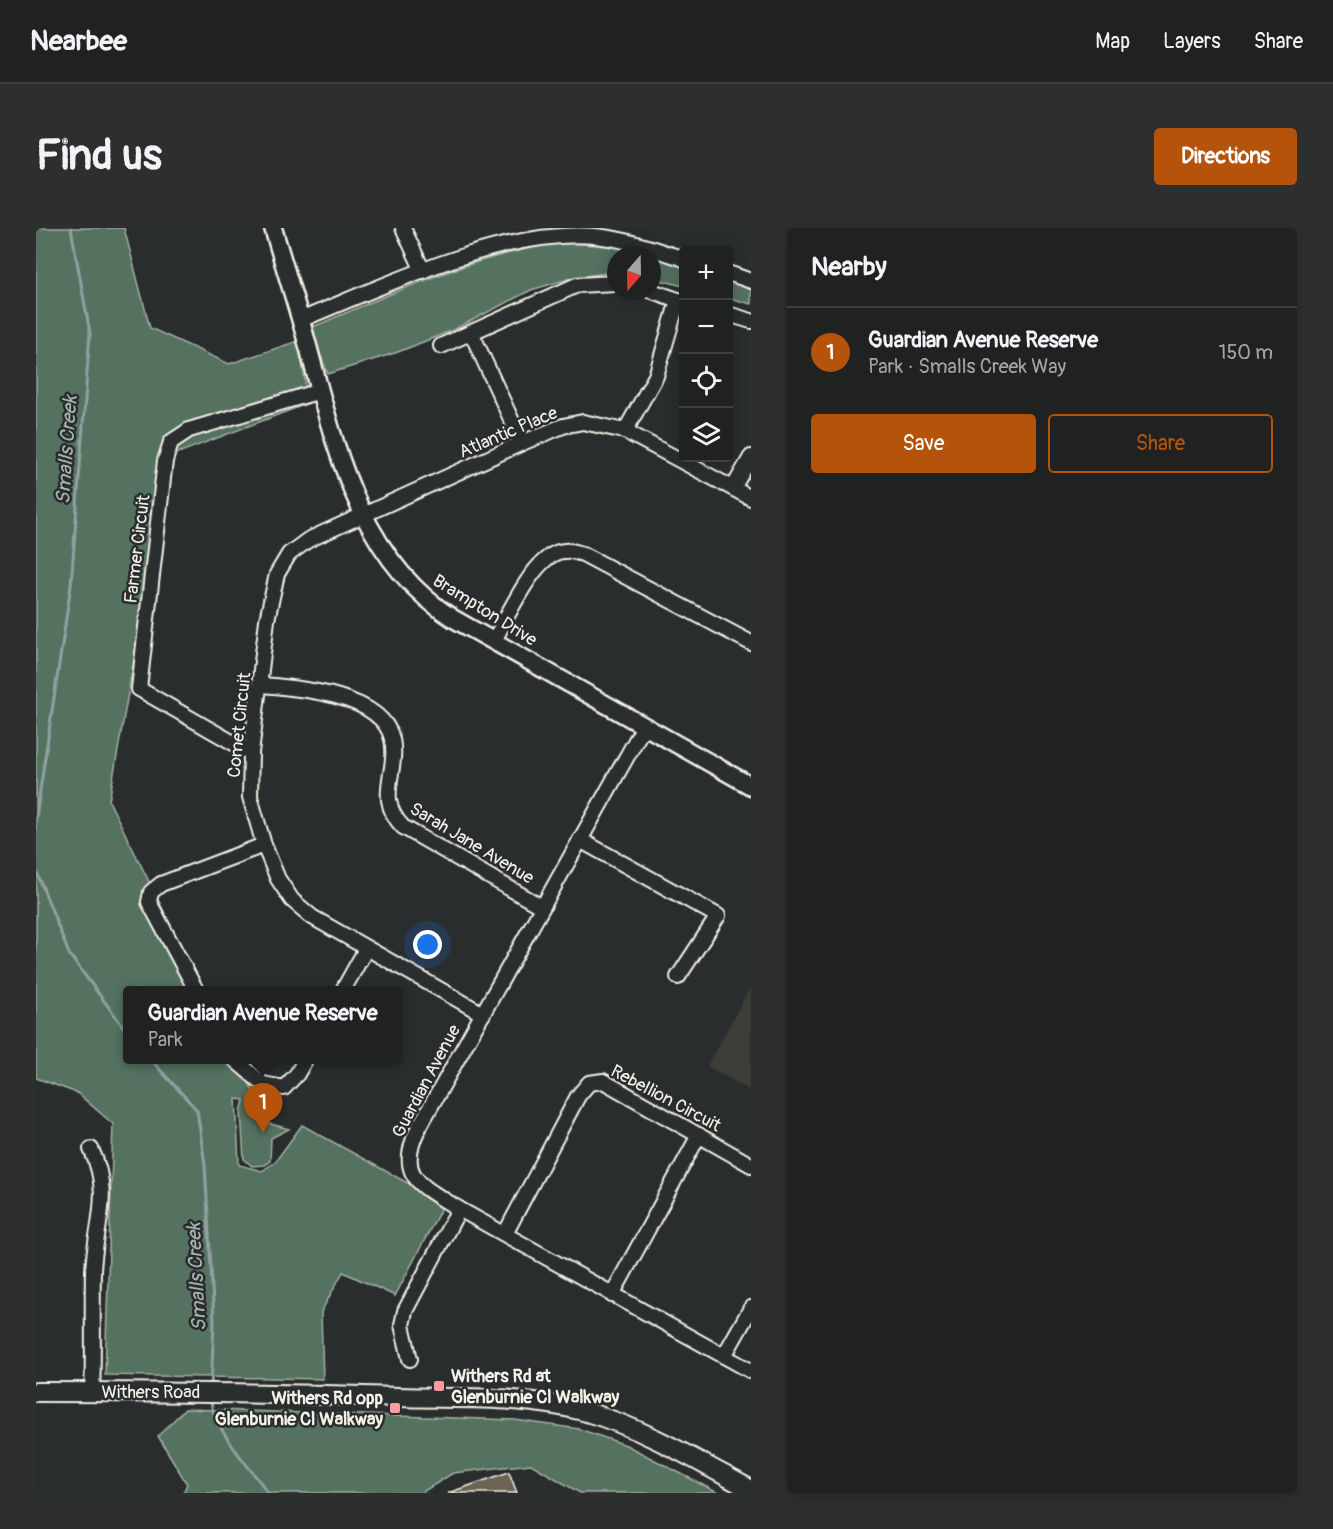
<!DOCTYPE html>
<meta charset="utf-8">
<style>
:root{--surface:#202222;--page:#2d2f2f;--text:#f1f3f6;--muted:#a2a4a5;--line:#3d3f40;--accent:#b45309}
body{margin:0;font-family:Pangolin,sans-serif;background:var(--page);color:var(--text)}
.controls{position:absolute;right:18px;top:18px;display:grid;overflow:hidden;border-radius:6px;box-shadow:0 3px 15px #0003}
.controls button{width:54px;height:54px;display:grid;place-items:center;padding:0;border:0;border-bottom:2px solid var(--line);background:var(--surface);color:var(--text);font:30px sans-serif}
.compass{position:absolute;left:571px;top:18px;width:54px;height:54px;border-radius:50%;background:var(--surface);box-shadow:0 3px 15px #0003;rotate:200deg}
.you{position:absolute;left:392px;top:717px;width:21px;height:21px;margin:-15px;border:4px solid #fff;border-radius:50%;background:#1a73e8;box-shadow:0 0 0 9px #1a73e833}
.badge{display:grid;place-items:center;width:39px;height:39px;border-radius:50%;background:var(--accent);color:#fff;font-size:20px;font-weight:700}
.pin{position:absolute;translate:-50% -50px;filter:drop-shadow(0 2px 3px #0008)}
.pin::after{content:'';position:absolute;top:32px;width:21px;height:18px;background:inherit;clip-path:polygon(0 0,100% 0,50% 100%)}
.popup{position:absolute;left:87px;top:758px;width:279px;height:78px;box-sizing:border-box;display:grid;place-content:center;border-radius:6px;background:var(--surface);filter:drop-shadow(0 2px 4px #0005);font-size:20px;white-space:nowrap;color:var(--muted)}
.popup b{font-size:22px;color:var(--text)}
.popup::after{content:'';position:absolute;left:50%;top:100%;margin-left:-12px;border:12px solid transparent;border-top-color:var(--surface)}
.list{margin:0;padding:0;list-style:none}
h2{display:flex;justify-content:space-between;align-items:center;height:78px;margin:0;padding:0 24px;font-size:26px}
h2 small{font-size:20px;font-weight:400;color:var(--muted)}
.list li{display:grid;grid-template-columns:39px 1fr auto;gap:18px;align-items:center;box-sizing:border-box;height:90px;padding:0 24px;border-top:2px solid var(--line)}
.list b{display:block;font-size:22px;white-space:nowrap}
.list p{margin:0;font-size:20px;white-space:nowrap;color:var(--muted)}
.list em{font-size:20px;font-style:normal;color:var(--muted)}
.actions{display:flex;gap:12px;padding:18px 24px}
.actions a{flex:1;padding:14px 0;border:2px solid var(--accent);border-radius:6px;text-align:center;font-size:21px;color:var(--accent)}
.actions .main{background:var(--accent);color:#fff}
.icon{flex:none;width:33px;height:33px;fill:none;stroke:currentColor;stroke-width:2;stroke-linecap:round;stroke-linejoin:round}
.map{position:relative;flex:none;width:715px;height:1265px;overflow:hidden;border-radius:6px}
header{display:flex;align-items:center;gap:36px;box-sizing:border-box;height:84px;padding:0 30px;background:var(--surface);border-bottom:2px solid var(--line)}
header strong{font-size:28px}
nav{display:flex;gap:33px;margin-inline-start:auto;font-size:21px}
.intro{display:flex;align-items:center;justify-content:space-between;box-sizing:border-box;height:144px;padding:0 36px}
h1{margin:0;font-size:42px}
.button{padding:15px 27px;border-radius:6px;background:var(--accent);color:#fff;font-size:21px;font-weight:700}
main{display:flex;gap:36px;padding:0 36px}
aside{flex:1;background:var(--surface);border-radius:6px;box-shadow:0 3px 15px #0003}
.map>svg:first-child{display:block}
.built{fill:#3e3d39}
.green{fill:#557160;stroke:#a4b1a4;stroke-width:1.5}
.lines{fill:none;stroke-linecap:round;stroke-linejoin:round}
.stream{stroke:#90a1a2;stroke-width:3}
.building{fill:#6c6353;stroke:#f4f1e8;stroke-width:1.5}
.minor-casing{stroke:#f4f1e8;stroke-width:18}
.tertiary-casing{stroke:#f4f1e8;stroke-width:21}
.secondary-casing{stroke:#f4f1e8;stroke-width:22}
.minor{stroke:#2a2d2e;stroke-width:14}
.tertiary{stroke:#2a2d2e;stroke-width:16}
.secondary{stroke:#2a2d2e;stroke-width:18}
.poi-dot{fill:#ff9aa2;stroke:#2a2d2e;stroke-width:2}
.labels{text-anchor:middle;stroke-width:5;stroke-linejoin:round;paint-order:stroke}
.street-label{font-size:18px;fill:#f4f1e8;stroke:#2a2d2e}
.poi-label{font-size:18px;font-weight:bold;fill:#f4f1e8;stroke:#2a2d2e;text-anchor:start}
.water-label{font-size:20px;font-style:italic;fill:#a9b5b3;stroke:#2a2d2e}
</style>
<header>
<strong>Nearbee</strong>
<nav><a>Map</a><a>Layers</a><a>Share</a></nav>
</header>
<div class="intro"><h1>Find us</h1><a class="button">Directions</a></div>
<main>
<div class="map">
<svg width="715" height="1265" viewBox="0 0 715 1265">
<rect width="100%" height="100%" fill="#2a2d2e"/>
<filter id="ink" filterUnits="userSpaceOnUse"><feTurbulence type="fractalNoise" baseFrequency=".0167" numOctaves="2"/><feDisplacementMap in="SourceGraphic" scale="12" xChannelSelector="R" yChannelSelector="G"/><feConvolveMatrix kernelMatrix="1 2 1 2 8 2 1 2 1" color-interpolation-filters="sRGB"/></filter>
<g filter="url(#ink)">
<path class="built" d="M715,758V863L671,838Z"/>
<g class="green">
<path d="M0,0H88L114,100L193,136L262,113L273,175L134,228L73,573L167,762H92V832H202L222,873H217L231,895L253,901L235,910L234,933L228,937L216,938L208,931L205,884L208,872L200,871L203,937L226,943L239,934L266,897L408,975L359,1068L307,1044L285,1084L287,1151L69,1147L77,896L41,865L0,850Z"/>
<path d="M525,15C567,16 607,21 647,35V58L616,50V27H580V44L539,49L495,62L417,102L362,124L292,146L274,100C356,66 436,27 525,15Z"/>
<path d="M692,50L715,58V76L693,70Z"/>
<path d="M149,1181L479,1192L543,1201L590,1217L682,1265H544L495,1236L417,1245L385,1265H147L151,1256L122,1208Z"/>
</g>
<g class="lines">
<g class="stream">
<path d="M0,589L35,357L54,105L35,0"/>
<path d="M0,642L33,726L92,805"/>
<path d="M115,832L161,882L169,937L178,1093L175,1159"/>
<path d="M175,1171C175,1199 216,1241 232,1265"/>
</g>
</g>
<path class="building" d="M473,1244L481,1265H412Z"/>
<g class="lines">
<g class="minor-casing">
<g id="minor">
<path d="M367,0L387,43"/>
<path d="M692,45L715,53"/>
<path d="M616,63L648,74"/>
<path d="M692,86L715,93"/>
<path d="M264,92C348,58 468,0 559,8C590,11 618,21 648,31"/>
<path d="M436,106L486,215"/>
<path d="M405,118L541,57L580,55"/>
<path d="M589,203L620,148L642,72"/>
<path d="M697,260L715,229"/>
<path d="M458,412C472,389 499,323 529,323C535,322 542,325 547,326L715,415"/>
<path d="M226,457C261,460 346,466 356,511C363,545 338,569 367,599L506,679"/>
<path d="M608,498L382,901C359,949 386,958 423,981L715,1143"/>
<path d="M215,525L103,461L129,233L135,214L153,202L284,163"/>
<path d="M544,612L682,688L642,749"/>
<path d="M160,762L113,674L115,664L125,656L228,617"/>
<path d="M307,762L330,721"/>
<path d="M447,786L276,689L256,672L242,651L228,617L214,569L215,525L231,392L241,346L253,326L272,312L486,215L527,198L547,194L589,203L715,270"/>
<path d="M199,832L227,856L248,860L261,846L269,832"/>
<path d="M55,921C77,967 59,996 57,1043C56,1083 58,1123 56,1164"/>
<path d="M469,1006L542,868L553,855L567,853L715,937"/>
<path d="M576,1067L663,907"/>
<path d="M688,1128L715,1080"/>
<path d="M374,1131L366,1097L369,1083L423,981"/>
</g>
</g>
<g class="tertiary-casing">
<path id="tertiary" d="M237,0C249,41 262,81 273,122C300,222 325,333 418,391L715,558"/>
</g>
<g class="secondary-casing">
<path id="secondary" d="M0,1164C121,1164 242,1165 363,1169C424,1171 488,1167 547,1183C608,1200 660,1232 715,1262"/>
</g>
<use href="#minor" class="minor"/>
<use href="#tertiary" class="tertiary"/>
<use href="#secondary" class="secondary"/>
</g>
</g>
<g class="poi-dot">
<rect x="397" y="1152" width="12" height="12" rx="3"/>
<rect x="353" y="1174" width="12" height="12" rx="3"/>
</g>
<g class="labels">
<g class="street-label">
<text transform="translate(472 204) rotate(-23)" y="6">Atlantic Place</text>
<text transform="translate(101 321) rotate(-83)" y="6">Farmer Circuit</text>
<text transform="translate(449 382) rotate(32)" y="6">Brampton Drive</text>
<text transform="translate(203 497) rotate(-84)" y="6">Comet Circuit</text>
<text transform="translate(436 615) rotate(31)" y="6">Sarah Jane Avenue</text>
<text transform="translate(390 853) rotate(-62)" y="6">Guardian Avenue</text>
<text transform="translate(630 870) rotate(28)" y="6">Rebellion Circuit</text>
<text x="115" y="1170">Withers Road</text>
</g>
<g class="poi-label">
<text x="415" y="1154">Withers Rd at<tspan x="415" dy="21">Glenburnie Cl Walkway</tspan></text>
<text x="347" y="1176" text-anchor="end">Withers Rd opp<tspan x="347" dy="21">Glenburnie Cl Walkway</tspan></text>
</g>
<g class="water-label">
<text transform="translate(30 222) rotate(-86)" y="7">Smalls Creek</text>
<text transform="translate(160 1049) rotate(-93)" y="7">Smalls Creek</text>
</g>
</g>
</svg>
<div class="controls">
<button>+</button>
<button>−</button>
<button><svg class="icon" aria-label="locate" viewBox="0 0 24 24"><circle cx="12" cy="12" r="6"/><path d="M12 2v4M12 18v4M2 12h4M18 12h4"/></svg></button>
<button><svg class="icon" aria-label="layers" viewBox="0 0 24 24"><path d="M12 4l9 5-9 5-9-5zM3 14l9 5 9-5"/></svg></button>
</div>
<svg class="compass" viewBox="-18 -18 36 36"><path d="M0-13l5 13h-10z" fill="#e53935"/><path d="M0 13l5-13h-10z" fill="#a2a4a5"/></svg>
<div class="you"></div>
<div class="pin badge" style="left:227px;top:905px">1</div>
<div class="popup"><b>Guardian Avenue Reserve</b>Park</div>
</div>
<aside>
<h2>Nearby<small></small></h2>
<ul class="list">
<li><span class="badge">1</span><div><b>Guardian Avenue Reserve</b><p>Park · Smalls Creek Way</p></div><em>150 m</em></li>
</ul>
<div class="actions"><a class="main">Save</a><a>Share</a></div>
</aside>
</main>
